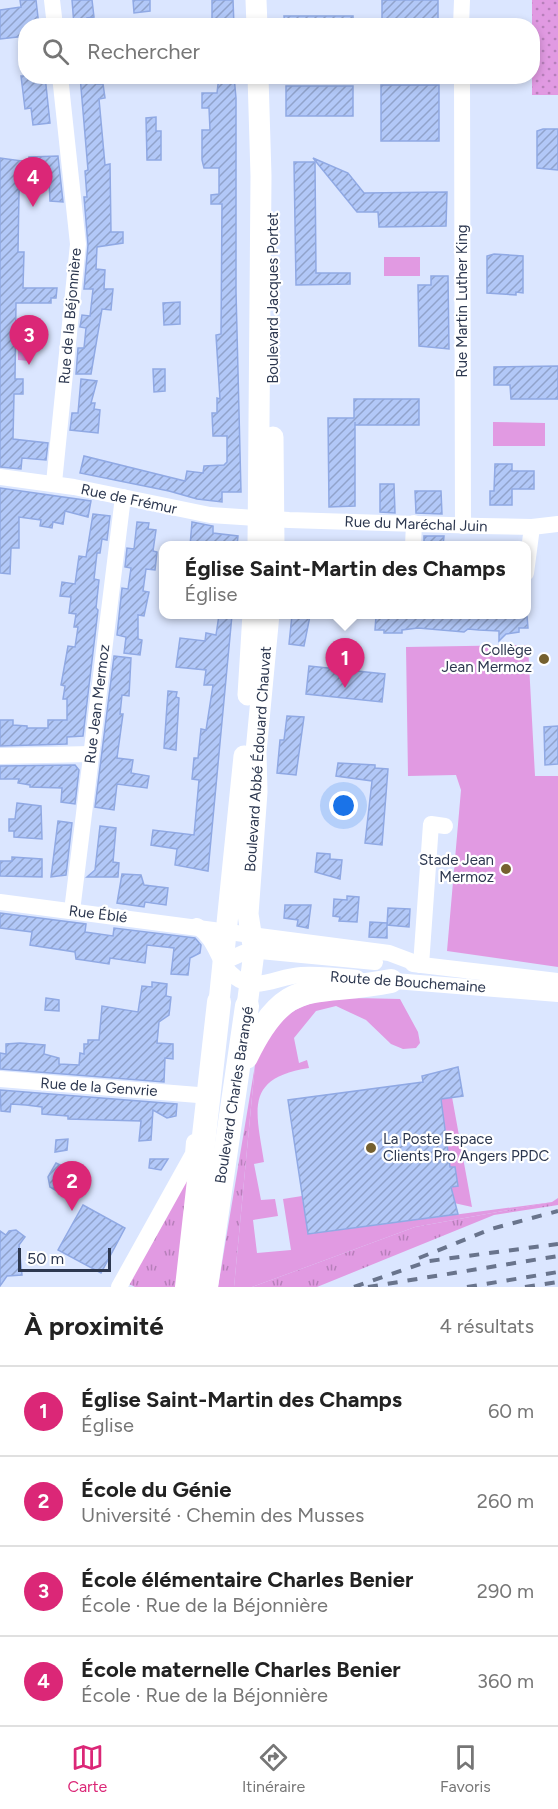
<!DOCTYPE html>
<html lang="fr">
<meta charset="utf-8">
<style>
:root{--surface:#fff;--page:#f6f6f6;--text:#222;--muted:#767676;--line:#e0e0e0;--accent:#db2777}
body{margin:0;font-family:Figtree,sans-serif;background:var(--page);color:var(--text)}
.scale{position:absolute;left:18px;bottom:15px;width:93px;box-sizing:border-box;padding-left:6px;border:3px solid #2d3850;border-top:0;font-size:16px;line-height:21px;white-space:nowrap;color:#2d3850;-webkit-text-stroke:4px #fff;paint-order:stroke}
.you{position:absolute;left:344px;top:806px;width:21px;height:21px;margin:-15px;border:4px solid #fff;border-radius:50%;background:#1a73e8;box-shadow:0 0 0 9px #1a73e833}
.badge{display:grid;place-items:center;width:39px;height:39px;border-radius:50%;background:var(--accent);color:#fff;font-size:20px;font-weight:700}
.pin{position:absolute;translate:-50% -50px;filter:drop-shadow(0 2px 3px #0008)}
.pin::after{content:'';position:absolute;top:32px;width:21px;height:18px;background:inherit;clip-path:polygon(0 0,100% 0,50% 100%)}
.popup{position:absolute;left:159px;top:541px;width:372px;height:78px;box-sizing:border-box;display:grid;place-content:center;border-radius:12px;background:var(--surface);filter:drop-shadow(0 2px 4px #0005);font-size:20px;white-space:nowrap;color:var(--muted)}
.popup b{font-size:22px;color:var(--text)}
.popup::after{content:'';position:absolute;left:50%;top:100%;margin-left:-12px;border:12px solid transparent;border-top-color:var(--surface)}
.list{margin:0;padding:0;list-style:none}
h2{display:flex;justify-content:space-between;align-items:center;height:78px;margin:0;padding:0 24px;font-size:26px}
h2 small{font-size:20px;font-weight:400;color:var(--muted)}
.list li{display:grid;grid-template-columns:39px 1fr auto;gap:18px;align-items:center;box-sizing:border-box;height:90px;padding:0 24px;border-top:2px solid var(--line)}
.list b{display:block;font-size:22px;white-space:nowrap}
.list p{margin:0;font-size:20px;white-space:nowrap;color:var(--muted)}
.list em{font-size:20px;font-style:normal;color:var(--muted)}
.icon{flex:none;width:33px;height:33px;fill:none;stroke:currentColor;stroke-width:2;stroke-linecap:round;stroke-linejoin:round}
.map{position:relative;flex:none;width:558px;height:1287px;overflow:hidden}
.search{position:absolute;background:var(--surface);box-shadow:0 3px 9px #0003;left:18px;right:18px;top:18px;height:66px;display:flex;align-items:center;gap:15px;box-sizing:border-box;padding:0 21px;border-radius:24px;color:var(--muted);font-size:22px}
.sheet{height:438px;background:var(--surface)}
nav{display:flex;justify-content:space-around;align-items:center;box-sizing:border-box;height:84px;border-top:2px solid var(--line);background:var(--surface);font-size:16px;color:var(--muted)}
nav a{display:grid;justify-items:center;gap:3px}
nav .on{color:var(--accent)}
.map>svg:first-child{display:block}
.grass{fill:url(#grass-tufts)}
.park{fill:url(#park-dots)}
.garden{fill:#e19ae2}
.building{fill:url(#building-hatch);stroke:#90a9e4;stroke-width:1.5}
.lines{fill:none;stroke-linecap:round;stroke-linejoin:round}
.minor{stroke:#fff;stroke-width:16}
.major{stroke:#fff;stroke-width:21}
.highway{stroke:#fff;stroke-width:24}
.rail{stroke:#69748c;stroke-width:4;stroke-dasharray:10 10;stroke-linecap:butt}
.poi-dot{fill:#75602f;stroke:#fff;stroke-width:2}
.labels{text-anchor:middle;stroke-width:4.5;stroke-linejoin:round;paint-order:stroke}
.street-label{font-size:15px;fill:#2d3850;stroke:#fff}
.poi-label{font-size:15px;fill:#2d3850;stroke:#fff;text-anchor:end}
</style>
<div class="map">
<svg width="558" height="1287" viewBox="0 0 558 1287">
<defs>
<pattern id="grass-tufts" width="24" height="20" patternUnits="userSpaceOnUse" patternTransform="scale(1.5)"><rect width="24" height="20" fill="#e19ae2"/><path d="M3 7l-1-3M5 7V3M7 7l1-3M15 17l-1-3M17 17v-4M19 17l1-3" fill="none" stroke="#b77fba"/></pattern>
<pattern id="park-dots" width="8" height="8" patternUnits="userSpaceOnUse" patternTransform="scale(1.5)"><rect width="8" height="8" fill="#e19ae2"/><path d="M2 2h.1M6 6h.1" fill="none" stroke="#b77fba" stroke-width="1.8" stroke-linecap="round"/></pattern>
<pattern id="building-hatch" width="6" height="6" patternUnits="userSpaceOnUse" patternTransform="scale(1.5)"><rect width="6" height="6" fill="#b2c8f8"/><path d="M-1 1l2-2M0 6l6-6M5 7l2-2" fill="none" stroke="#91a3cb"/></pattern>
</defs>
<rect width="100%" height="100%" fill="#dbe6ff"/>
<g class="grass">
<path d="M255,1065L234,1287H218Z"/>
<path d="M187,1179L191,1181L177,1287H135L129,1284Z"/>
<path d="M558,1198V1205L494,1215L317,1287H252L415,1227L552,1202Z"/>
</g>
<rect class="park" x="532" y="0" width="26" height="95"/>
<g class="garden">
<rect x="384" y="257" width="36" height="19"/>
<path d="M18,328H29V361L18,360Z"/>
<path d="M493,422L545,423V446H493Z"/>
<path d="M528,645L535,776H558V967L447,951L461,790L456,775L408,776L406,647Z"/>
<path d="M400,999L418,1032L420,1043L416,1048L403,1049L391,1044L366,1020L336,1006L316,1011L294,1038L299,1063L307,1060L309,1068C244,1078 256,1110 264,1162L254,1164L261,1200L275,1199L278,1216L253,1220L257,1253L291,1250L283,1199L302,1196L308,1234L553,1202L415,1227L252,1287H234L255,1065C282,989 331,998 400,999Z"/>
<path d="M452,1097L472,1207L454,1203L451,1186H458L450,1167L441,1099Z"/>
</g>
<g class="building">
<path d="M20,0H36L39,26H26V36L0,39V10L21,7Z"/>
<path d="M72,0H92L94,17L87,18L88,25H74Z"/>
<path d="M133,0H150V11L134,13Z"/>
<path d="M212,0H233L234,26H212Z"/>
<path d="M382,0H438V24L382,26Z"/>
<path d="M284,16H353V26H285Z"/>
<path d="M21,76H45L50,123L33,125L31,108L25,109Z"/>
<path d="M80,76H96L97,84H103L105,98L99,99L105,165L110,164L111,232H123V243L97,247L96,269L105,270L104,289H113L111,310L102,309L91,374H76L78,348H84L86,328L80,327L82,315L90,316L93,289H84L88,245L84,197H87L85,171L88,170Z"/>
<path d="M219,76H234L236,98V291L241,492H222V502L197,499L169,491L80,473L84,456L185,481L187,471L203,473L204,466L224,465L227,462V436H213L212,413H217V398L220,399L216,335L221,334L222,204H211V195L219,194V168H204L202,160V130H210L209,108H202V93H217Z"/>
<rect x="381" y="85" width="58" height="56"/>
<rect x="286" y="86" width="67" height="30"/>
<path d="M156,117V131H161V160H147L146,118Z"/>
<path d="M543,129H558V170L537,168V131Z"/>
<path d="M58,156L63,202L50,201L49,181H45V178H20L19,193L18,252H24L23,288H57L56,298H51V303H16L15,379H23V394H14L13,439L48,443L46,460L22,458L21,469L0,467V158L29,162V157Z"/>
<path d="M313,158L348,173L364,193L447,192L446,226L379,227L378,212H357Z"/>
<path d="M294,162H315L316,273H350V284L296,285Z"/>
<path d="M494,254L523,256V293L516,292V295L487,293V256Z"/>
<path d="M431,276H448L449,349L419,346L418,285H431Z"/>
<path d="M180,302V324L164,325L163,303Z"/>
<path d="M558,366V399H511L510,385H494V367Z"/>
<path d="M153,369H165V391L154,392Z"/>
<path d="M81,379L97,381L91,403H95L94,409L100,410L98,433L70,430L72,413H78Z"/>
<path d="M354,399H419V425H355V422V506L329,507L328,418H354Z"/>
<path d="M495,464H512V471H534V489H512V505H490V491H494Z"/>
<path d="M380,484H394L395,513L380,512Z"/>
<path d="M0,488L91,501L88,517L65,511L63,524L53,522L52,528L40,526L41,520L19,517V548H11L10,574L0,573Z"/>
<path d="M415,491H441L442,514L416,513Z"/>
<path d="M93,514L110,516L107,540L102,539L100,553H97L94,579L99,580L96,608L98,610L83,736L67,737V744L0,746V720H13V725L27,726V728H48V720H67V699H63L65,686L61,685L68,646L75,647L78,627H74L76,614L69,613L71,597L60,596L62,582L75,584L79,556L86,557Z"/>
<path d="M137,522L149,523L148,529L156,530L153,551L157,552L155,570L146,569L143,591L149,592L144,616L138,615V639L142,640L140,655L124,653L126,637L117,635L122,588L128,589L131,568L125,567L127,548L134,549Z"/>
<path d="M192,522L213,526V533L238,536L237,546H190Z"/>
<path d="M424,536H444L443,546H424Z"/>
<path d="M219,615H232L208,871L175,865L177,849L151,845L153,830L194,835L199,780L192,779L194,758H198L201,729L206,730L213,685H204L206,670L176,667L180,638L205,641L206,633L216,635Z"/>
<path d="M292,615L310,616L304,646L289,644Z"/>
<path d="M383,615L527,616L528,628H519V632L506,634L499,641V631L479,630L468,629L464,632L418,628L402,630V633H384V630H375L376,616Z"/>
<path d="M114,656L131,658L129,696L122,695L120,714H123L117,758L133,760L131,773L149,776L147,788L117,784L114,810L95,807Z"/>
<path d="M309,666L385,674L382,702L306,694Z"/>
<path d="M168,691L177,692L176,697L179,698L176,750L164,748Z"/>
<path d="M287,716L304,717L296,775L277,773L280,740H284Z"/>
<path d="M558,726V764L545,765L544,727Z"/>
<path d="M338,763L375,765V768L388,769L382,845L365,843L372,781L336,776Z"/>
<path d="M75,765L79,770L75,804L61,802L62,788L30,787V785L18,783L19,779H0V766Z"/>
<path d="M17,803L41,806L42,839L14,837V831H9V819H15Z"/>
<path d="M58,821L72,823L66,875L51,877Z"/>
<path d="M100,826L116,828L113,862L119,863L118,877H87L95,870Z"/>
<path d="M317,853L330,854V859L342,860L340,879L315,872Z"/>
<path d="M12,857L42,859V877L0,876V861H12Z"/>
<path d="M122,874L141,875L144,885L168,888L166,905L145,902L144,907L117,903Z"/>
<path d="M347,896L359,897L357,922L339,921L340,917L333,916L334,899L347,900Z"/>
<path d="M285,905H311L308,928L297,926L298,920L284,918Z"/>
<path d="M388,908L410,909L409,927L387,925Z"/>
<path d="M0,913L86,924L85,932L113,936L114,928L195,938L201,945L200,953L190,958L188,975L171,974L174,948L147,945L145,963L110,958L109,964L83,960L76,959L75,952L30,945L32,932L0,928Z"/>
<path d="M370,922L387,923V938L369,937Z"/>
<path d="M152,982L167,984L166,996L171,997L169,1015L159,1022L157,1043L173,1044V1059L165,1058L164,1082L0,1069V1053L6,1054V1044L20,1043L45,1045L44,1054L59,1058V1064L79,1065L80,1053L84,1054V1044H88V1040H99L102,1006L138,1012L142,986L152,987Z"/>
<path d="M46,998L59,1000V1011L45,1010Z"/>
<path d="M458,1067L463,1096L441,1099L450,1167H455L458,1186L451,1187L458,1214L308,1234L288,1100L423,1082L422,1076Z"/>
<path d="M0,1090L177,1104L176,1116L167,1118L153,1110L151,1140L139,1141L141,1121L68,1119V1116L42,1114V1107L26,1105L11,1104L10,1112L1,1111Z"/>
<path d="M68,1139L67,1150L55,1152L56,1140Z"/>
<path d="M150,1159H168L161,1170L149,1168Z"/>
<path d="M56,1163L81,1175L75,1186L81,1189L74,1201L50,1187L48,1177Z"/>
<path d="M83,1205L125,1228L101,1273L58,1250Z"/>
<path d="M16,1230L25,1237L19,1245L22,1275L7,1276L0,1286V1231L6,1235L9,1231Z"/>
</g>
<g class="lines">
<g class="minor">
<path d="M52,0L55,26"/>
<path d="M461,26L462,0"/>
<path d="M462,76L463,526"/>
<path d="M0,477L74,487L210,515L289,520L481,526L532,527L558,524"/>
<path d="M54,483L78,244L60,76"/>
<path d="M413,546L414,523"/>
<path d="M526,573L532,527"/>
<path d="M0,756L91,754"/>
<path d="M0,902L389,953L421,965"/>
<path d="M72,911L123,497"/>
<path d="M197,926C219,942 217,964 235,977C256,993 278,976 301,975C320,974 338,976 357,978"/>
<path d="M223,962L243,953L260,951L375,962"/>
<path d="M413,964L558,981"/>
<path d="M421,965L431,824L445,826"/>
<path d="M382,980L558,994"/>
<path d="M0,1079L198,1095"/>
<path d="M119,1287L193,1154L194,1142"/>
</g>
<g class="major">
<path d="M256,0L257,26"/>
<path d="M273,437L274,546"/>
<path d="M258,546L261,176L258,76"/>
<path d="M248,695L253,614"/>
<path d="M219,1002L244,756"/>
<path d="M247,1006L254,952L248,914L257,792L256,752L269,614"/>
</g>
<g class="highway">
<path d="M246,1057C287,972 313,997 391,981"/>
<path d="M187,1287L219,1002"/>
<path d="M206,1287L247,1006"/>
</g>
<g class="rail">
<path d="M419,1258L491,1229L558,1211"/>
<path d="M354,1287L429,1261L558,1244"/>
<path d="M368,1287L558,1256"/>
<path d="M467,1287L558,1272"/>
<path d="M525,1287L558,1282"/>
</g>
</g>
<g class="poi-dot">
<circle cx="544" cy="659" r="6"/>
<circle cx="506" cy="869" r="6"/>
<circle cx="371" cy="1148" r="6"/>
</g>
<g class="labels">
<g class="street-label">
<text transform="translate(273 298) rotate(-90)" y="5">Boulevard Jacques Portet</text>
<text transform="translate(462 301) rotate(-90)" y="5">Rue Martin Luther King</text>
<text transform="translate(70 316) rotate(-85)" y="5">Rue de la Béjonnière</text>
<text transform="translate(129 499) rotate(12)" y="5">Rue de Frémur</text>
<text transform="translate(416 524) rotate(2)" y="5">Rue du Maréchal Juin</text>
<text transform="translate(97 704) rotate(-83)" y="5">Rue Jean Mermoz</text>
<text transform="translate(258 759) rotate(-86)" y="5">Boulevard Abbé Édouard Chauvat</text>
<text transform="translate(98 914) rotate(7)" y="5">Rue Éblé</text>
<text transform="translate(408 982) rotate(4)" y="5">Route de Bouchemaine</text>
<text transform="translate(99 1087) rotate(4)" y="5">Rue de la Genvrie</text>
<text transform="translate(234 1095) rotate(-81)" y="5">Boulevard Charles Barangé</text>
</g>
<g class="poi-label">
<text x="532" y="655">Collège<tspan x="532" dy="17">Jean Mermoz</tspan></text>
<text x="494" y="865">Stade Jean<tspan x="494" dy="17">Mermoz</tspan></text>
<text x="383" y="1144" text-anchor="start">La Poste Espace<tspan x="383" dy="17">Clients Pro Angers PPDC</tspan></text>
</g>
</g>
</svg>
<div class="scale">50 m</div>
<div class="you"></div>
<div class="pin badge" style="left:345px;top:688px">1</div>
<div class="popup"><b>Église Saint-Martin des Champs</b>Église</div>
<div class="pin badge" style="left:72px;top:1211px">2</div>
<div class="pin badge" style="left:29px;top:365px">3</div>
<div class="pin badge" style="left:33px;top:207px">4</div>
<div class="search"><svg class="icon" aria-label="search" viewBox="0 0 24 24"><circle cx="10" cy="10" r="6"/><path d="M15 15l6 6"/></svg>Rechercher</div>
</div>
<section class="sheet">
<h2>À proximité<small>4 résultats</small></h2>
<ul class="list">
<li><span class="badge">1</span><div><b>Église Saint-Martin des Champs</b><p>Église</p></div><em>60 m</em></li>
<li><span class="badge">2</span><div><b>École du Génie</b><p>Université · Chemin des Musses</p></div><em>260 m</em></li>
<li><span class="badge">3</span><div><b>École élémentaire Charles Benier</b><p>École · Rue de la Béjonnière</p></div><em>290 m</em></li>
<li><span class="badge">4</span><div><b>École maternelle Charles Benier</b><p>École · Rue de la Béjonnière</p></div><em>360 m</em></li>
</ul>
</section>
<nav>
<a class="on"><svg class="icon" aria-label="map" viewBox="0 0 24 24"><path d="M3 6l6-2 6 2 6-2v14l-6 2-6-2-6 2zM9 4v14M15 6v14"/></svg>Carte</a>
<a><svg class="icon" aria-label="directions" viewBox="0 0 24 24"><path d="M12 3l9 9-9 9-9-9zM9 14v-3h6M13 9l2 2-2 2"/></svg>Itinéraire</a>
<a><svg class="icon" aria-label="saved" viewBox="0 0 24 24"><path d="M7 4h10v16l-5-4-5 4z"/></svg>Favoris</a>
</nav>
